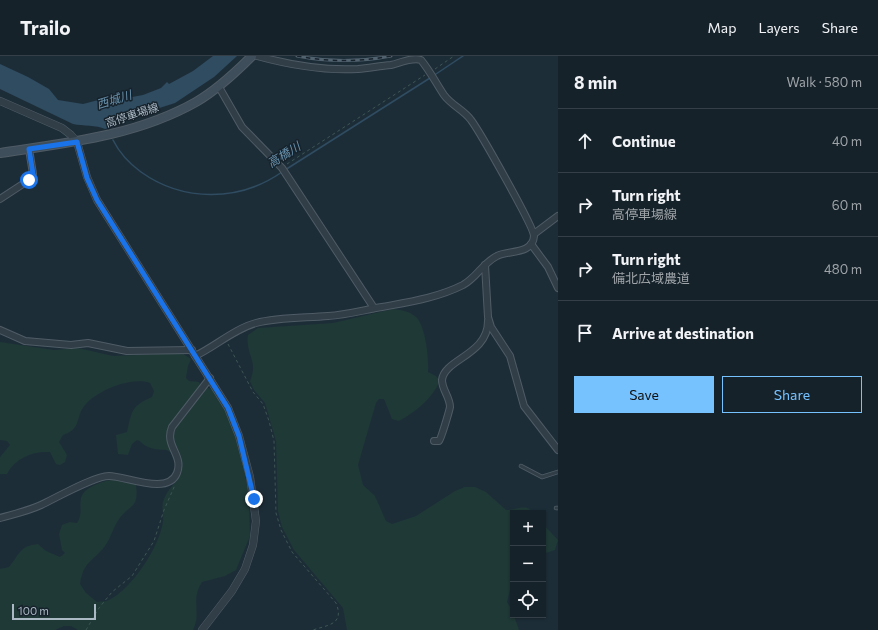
<!DOCTYPE html>
<meta charset="utf-8">
<style>
:root{--surface:#16222a;--page:#232f36;--text:#f1f3f6;--muted:#9ea4a8;--line:#353f47;--accent:#76c2ff}
body{margin:0;font-family:Commissioner,"Noto Sans JP",sans-serif;background:var(--page);color:var(--text)}
.controls{position:absolute;right:12px;bottom:12px;display:grid;overflow:hidden;border-radius:0px;box-shadow:0 1px 3px #0004}
.controls button{width:36px;height:36px;display:grid;place-items:center;padding:0;border:0;border-bottom:1px solid var(--line);background:var(--surface);color:var(--text);font:20px sans-serif}
.scale{position:absolute;left:12px;bottom:10px;width:84px;box-sizing:border-box;padding-left:4px;border:2px solid #abb9c5;border-top:0;font-size:11px;line-height:14px;white-space:nowrap;color:#abb9c5;-webkit-text-stroke:3px #17232c;paint-order:stroke}
.stop{position:absolute;width:12px;height:12px;margin:-9px;border:3px solid #1a73e8;border-radius:50%;background:#fff}
.stop.end{background:#1a73e8;border-color:#fff;box-shadow:0 1px 4px #0008}
.list{margin:0;padding:0;list-style:none}
h2{display:flex;justify-content:space-between;align-items:center;height:52px;margin:0;padding:0 16px;font-size:17px}
h2 small{font-size:13px;font-weight:400;color:var(--muted)}
.list li{display:grid;grid-template-columns:26px 1fr auto;gap:12px;align-items:center;box-sizing:border-box;height:64px;padding:0 16px;border-top:1px solid var(--line)}
.list b{display:block;font-size:15px;white-space:nowrap}
.list p{margin:0;font-size:13px;white-space:nowrap;color:var(--muted)}
.list em{font-size:13px;font-style:normal;color:var(--muted)}
.actions{display:flex;gap:8px;padding:12px 16px}
.actions a{flex:1;padding:9px 0;border:1px solid var(--accent);border-radius:0px;text-align:center;font-size:14px;color:var(--accent)}
.actions .main{background:var(--accent);color:#111}
.icon{flex:none;width:22px;height:22px;fill:none;stroke:currentColor;stroke-width:2;stroke-linecap:round;stroke-linejoin:round}
.map{position:relative;flex:none;width:558px;height:574px;overflow:hidden}
header{display:flex;align-items:center;gap:24px;box-sizing:border-box;height:56px;padding:0 20px;background:var(--surface);border-bottom:1px solid var(--line)}
header strong{font-size:19px}
nav{display:flex;gap:22px;margin-inline-start:auto;font-size:14px}
main{display:flex}
aside{flex:1;background:var(--surface)}
.map>svg:first-child{display:block}
.green{fill:#1f3937}
.water{fill:#2f4c61}
.lines{fill:none;stroke-linecap:round;stroke-linejoin:round}
.stream{stroke:#2f4c61;stroke-width:1.5}
.service-casing{stroke:#4f5c66;stroke-width:4.5}
.minor-casing{stroke:#4f5c66;stroke-width:8}
.tertiary-casing{stroke:#4f5c66;stroke-width:8}
.secondary-casing{stroke:#4f5c66;stroke-width:10}
.path{stroke:#3d5554;stroke-width:1;stroke-dasharray:3 3;stroke-linecap:butt}
.service{stroke:#313e48;stroke-width:3}
.minor{stroke:#313e48;stroke-width:6}
.tertiary{stroke:#313e48;stroke-width:7}
.secondary{stroke:#3f4e5b;stroke-width:8}
.rail-casing{stroke:#526370;stroke-width:3}
.rail{stroke:#17232c;stroke-width:1.5;stroke-dasharray:4.5;stroke-linecap:butt}
.route{stroke:#1a73e8;stroke-width:5}
.labels{text-anchor:middle;stroke-width:3;stroke-linejoin:round;paint-order:stroke}
.street-label{font-size:11px;fill:#abb9c5;stroke:#17232c}
.water-label{font-size:12px;font-style:italic;fill:#6891ac;stroke:#17232c}
</style>
<header>
<strong>Trailo</strong>
<nav><a>Map</a><a>Layers</a><a>Share</a></nav>
</header>
<main>
<div class="map">
<svg width="558" height="574" viewBox="0 0 558 574">
<rect width="100%" height="100%" fill="#1d2d38"/>
<g class="green">
<path d="M393,253C402,254 409,255 416,261C426,271 429,303 428,316L436,320L440,325C432,343 415,356 399,365L392,363L384,343H379L376,347L358,409L363,429L375,440L386,465L392,468L416,460L455,435L465,431H475L486,436L506,454C518,454 526,447 534,457H513V523L507,546L512,554L519,574H347L343,552L294,494L282,471L278,455L276,385L265,347L254,334L250,325C259,304 245,299 248,279L258,272L333,267Z"/>
<path d="M0,286L54,294L78,292L113,300L182,297L191,303L188,310L186,322L189,325L199,326L201,330L212,333L217,338L228,360L242,401L249,441L250,480L236,514L225,520L202,526C190,545 202,556 193,574H78L71,570H64L55,574H0V513L9,511C20,498 19,490 38,488L46,495L60,501L65,497L62,494L59,478L62,469L70,466L77,467C83,458 79,451 81,442C83,436 86,434 91,431C107,422 119,422 136,429C139,453 131,447 119,463C113,471 111,482 105,490C92,507 84,504 80,528L86,537L97,546C101,545 106,546 109,544C132,533 160,490 163,465C164,456 160,450 165,441C172,426 185,423 181,404L167,394C159,394 152,393 146,390C142,388 141,385 137,384L132,388L128,399L118,398L116,379L127,376C132,355 131,350 152,341L154,335L150,327C133,320 97,334 85,349C75,361 82,373 63,379L59,386L67,399L65,406L60,409L56,408L50,396C33,395 15,402 7,418H0V401L10,389L7,385L0,384Z"/>
<path d="M543,468L558,484L555,494L543,498Z"/>
</g>
<path class="water" d="M213,0H237L214,21L175,47L119,65L114,61L111,62L110,65L111,71L105,73C97,69 83,70 73,68L0,33V8L28,21L49,33L58,44L83,48L110,41L121,43L143,39L161,32L167,26L169,28L193,15Z"/>
<g class="lines">
<g class="stream">
<path d="M433,20L463,0"/>
<path d="M113,84C119,96 130,108 141,116C183,146 239,146 282,116"/>
<path d="M285,114L430,22"/>
</g>
<g class="service-casing">
<g id="service">
<path d="M521,410L542,421L558,416"/>
<path d="M556,452H558"/>
</g>
</g>
<g class="minor-casing">
<g id="minor">
<path d="M219,31L242,71L282,112L374,252"/>
<path d="M0,143L29,124L33,118L29,93"/>
<path d="M534,178L558,160"/>
<path d="M531,188L548,211L558,232"/>
<path d="M485,209L488,261L491,271L510,300L524,350L558,394"/>
<path d="M0,274L25,285L71,289L88,287L127,295L192,294"/>
<path d="M195,300C216,290 234,273 256,267C279,261 305,262 328,260C346,259 364,254 382,251C409,246 437,242 463,229C477,221 483,207 497,200C507,194 533,199 534,180C534,171 480,76 471,64C464,54 451,49 444,39C436,27 430,15 421,4C412,1 400,7 391,9C380,10 369,12 358,13C323,15 290,9 257,0"/>
<path d="M434,385H439C441,383 449,356 450,351C450,341 442,334 442,324C444,303 488,299 488,265"/>
<path d="M0,462C14,458 28,455 41,449C56,442 94,420 109,420C126,420 168,440 177,417C184,399 164,390 172,371L210,322"/>
</g>
</g>
<g class="tertiary-casing">
<path id="tertiary" d="M0,45L62,72L71,79L77,86L87,121L97,144L228,352L239,380L250,421L256,465L253,489L245,513L232,535L202,574"/>
</g>
<g class="secondary-casing">
<path id="secondary" d="M0,97C66,87 136,80 196,46C217,34 235,17 252,0"/>
</g>
<g class="path">
<path d="M435,13L454,0"/>
<path d="M287,108L425,19"/>
<path d="M228,288L253,336L263,348L269,365L274,385L276,457L281,474L292,496L336,547C345,569 327,569 313,574"/>
<path d="M86,574L99,552L112,536L132,520L154,485L164,454L175,429"/>
</g>
<use href="#service" class="service"/>
<use href="#minor" class="minor"/>
<use href="#tertiary" class="tertiary"/>
<use href="#secondary" class="secondary"/>
<g class="rail-casing">
<path id="rail" d="M297,0C328,6 360,6 391,0"/>
</g>
<use href="#rail" class="rail"/>
</g>
<g class="lines">
<path class="route" d="M29,124L33,118L29,93L77,86L87,122L97,144L228,352L239,380L254,443"/>
</g>
<g class="labels">
<g class="street-label">
<text transform="translate(132 59) rotate(-18)" y="4">高停車場線</text>
</g>
<g class="water-label">
<text transform="translate(114 44) rotate(-17)" y="4">西城川</text>
<text transform="translate(284 99) rotate(-32)" y="4">高橋川</text>
</g>
</g>
</svg>
<div class="controls">
<button>+</button>
<button>−</button>
<button><svg class="icon" aria-label="locate" viewBox="0 0 24 24"><circle cx="12" cy="12" r="6"/><path d="M12 2v4M12 18v4M2 12h4M18 12h4"/></svg></button>
</div>
<div class="scale">100 m</div>
<div class="stop" style="left:29px;top:124px"></div>
<div class="stop end" style="left:254px;top:443px"></div>
</div>
<aside>
<h2>8 min<small>Walk · 580 m</small></h2>
<ul class="list">
<li><svg class="icon" aria-label="ahead" viewBox="0 0 24 24"><path d="M12 20V5M6 11l6-6 6 6"/></svg><div><b>Continue</b></div><em>40 m</em></li>
<li><svg class="icon" aria-label="right" viewBox="0 0 24 24"><path d="M7 20v-9h11M14 6l5 5-5 5"/></svg><div><b>Turn right</b><p>高停車場線</p></div><em>60 m</em></li>
<li><svg class="icon" aria-label="right" viewBox="0 0 24 24"><path d="M7 20v-9h11M14 6l5 5-5 5"/></svg><div><b>Turn right</b><p>備北広域農道</p></div><em>480 m</em></li>
<li><svg class="icon" aria-label="arrive" viewBox="0 0 24 24"><path d="M6 21V4h12l-3 4 3 4H6"/></svg><div><b>Arrive at destination</b></div></li>
</ul>
<div class="actions"><a class="main">Save</a><a>Share</a></div>
</aside>
</main>
